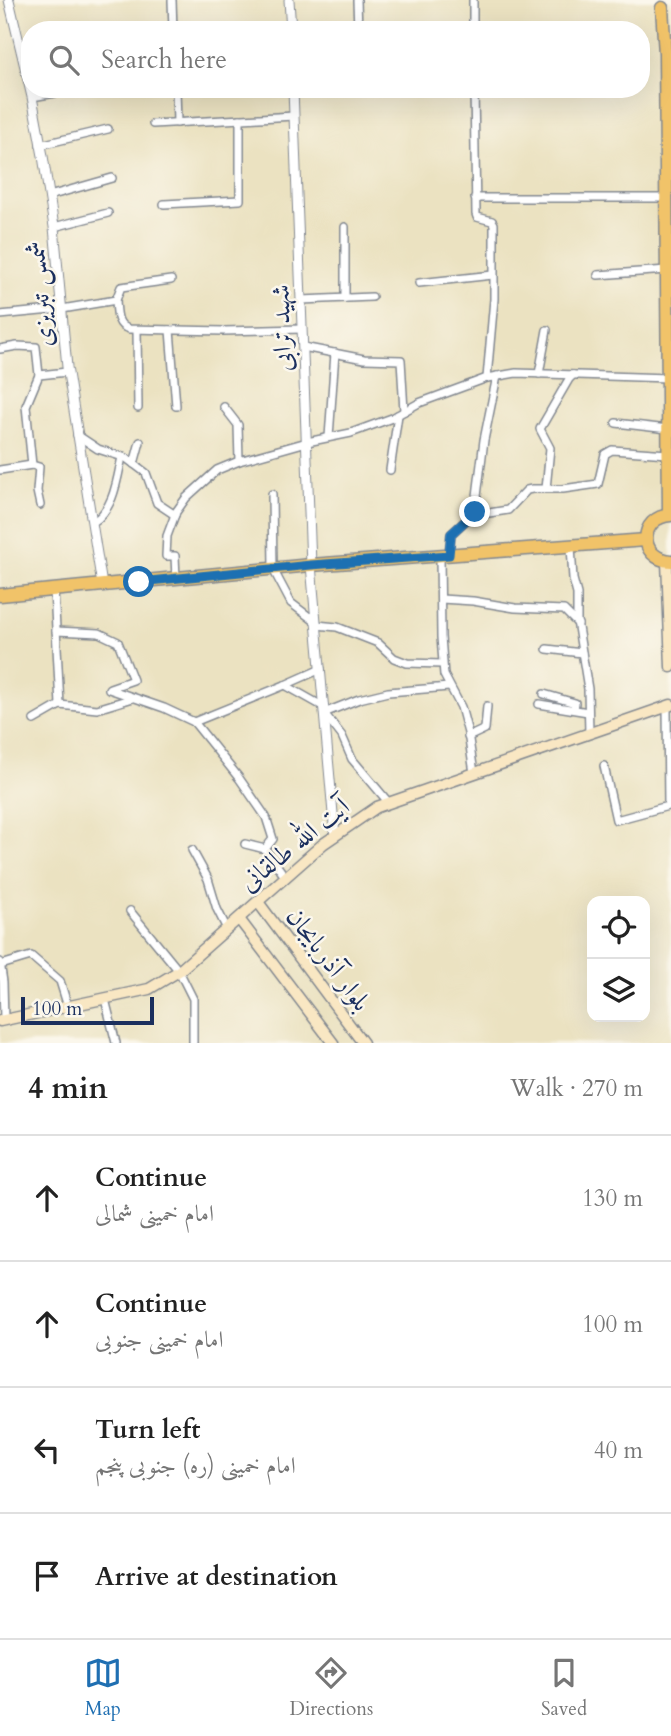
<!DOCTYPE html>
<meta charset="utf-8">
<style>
:root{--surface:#fff;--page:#f2f2f2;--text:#222;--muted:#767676;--line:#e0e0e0;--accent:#1f6fb2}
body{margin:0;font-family:Cardo,Amiri,serif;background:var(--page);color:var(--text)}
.controls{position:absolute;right:21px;bottom:21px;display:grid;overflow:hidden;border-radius:14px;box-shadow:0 7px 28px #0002}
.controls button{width:63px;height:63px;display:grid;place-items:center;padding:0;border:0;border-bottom:2px solid var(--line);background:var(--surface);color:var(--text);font:35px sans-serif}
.scale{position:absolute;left:21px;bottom:18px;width:133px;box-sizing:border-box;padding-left:7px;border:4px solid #1b2f5e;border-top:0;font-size:19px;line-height:24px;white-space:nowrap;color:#1b2f5e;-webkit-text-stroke:5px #fbf7ec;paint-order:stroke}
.stop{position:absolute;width:21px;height:21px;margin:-16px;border:5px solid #1f6fb2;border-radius:50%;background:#fff}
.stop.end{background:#1f6fb2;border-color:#fff;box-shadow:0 2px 7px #0008}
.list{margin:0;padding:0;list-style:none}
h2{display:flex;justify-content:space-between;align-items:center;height:91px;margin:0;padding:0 28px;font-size:30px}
h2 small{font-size:23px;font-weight:400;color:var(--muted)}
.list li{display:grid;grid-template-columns:46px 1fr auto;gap:21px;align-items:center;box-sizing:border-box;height:126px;padding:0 28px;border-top:2px solid var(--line)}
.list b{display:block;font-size:26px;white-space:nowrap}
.list p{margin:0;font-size:23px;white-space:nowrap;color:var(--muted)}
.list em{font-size:23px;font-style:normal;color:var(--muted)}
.icon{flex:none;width:38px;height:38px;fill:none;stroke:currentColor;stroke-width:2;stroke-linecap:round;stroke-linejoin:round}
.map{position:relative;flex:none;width:671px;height:1043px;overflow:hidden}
.search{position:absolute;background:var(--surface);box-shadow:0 7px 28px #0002;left:21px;right:21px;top:21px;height:77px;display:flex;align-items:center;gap:18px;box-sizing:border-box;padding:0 24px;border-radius:28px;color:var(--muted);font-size:26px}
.sheet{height:595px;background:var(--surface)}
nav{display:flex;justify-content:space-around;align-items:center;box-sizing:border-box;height:98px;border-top:2px solid var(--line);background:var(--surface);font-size:19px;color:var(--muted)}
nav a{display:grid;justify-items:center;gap:4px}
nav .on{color:var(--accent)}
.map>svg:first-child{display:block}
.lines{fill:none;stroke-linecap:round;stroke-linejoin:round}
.minor-casing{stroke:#838890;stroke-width:10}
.tertiary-casing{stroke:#838890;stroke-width:11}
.secondary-casing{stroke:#838890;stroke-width:13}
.primary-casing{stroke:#838890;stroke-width:15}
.minor{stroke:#fff;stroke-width:7}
.tertiary{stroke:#fff;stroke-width:9}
.secondary{stroke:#f9e7c3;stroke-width:10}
.primary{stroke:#f1c369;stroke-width:12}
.route{stroke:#1f6fb2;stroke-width:9}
.labels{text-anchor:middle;stroke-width:5;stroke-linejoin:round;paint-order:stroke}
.street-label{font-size:26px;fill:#1b2f5e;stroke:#fbf7ec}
</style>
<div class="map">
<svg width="671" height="1043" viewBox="0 0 671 1043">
<rect width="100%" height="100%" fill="#fbf7ec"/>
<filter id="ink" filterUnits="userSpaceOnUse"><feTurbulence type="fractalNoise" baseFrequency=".0143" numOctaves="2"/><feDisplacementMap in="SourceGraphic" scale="14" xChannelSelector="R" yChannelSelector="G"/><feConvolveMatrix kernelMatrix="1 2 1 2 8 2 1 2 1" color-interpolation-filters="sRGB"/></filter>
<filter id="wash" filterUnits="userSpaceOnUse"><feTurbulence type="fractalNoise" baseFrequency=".00686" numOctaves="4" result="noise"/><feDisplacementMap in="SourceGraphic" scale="28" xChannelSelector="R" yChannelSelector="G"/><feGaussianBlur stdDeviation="1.57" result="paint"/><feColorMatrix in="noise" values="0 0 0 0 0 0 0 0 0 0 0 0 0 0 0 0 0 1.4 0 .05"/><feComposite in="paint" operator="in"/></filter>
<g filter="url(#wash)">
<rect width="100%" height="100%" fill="#ebe2c1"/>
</g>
<g filter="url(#ink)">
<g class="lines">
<g class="minor-casing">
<g id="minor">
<path d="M172,0L173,30"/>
<path d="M357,0L358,30"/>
<path d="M473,0V30"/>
<path d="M176,89L177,123"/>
<path d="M474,89L476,214L477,217L492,221L494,224V299L487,378"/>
<path d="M32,97L78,89"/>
<path d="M153,124L294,116"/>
<path d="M40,145L108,129"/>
<path d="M49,196L112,178"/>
<path d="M475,198H666"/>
<path d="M164,204L240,200V119"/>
<path d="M54,227L108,213"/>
<path d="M345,227V298"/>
<path d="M598,275L667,270"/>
<path d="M419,283L493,275"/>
<path d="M116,300L121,287L171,280"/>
<path d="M301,300L372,297"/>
<path d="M0,315L62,309L116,300C117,312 116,326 129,329L224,331L302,329"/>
<path d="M137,330L138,408"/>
<path d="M170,330L176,406"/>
<path d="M303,347L364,359L401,360L404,411"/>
<path d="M0,349L17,346L36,347L39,375"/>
<path d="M539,374L547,330"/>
<path d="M224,407L238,425L239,461"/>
<path d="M616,423L668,429"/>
<path d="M77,435L98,449L126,458L146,473L157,503L175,515"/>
<path d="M329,437L335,353"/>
<path d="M134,464L140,442"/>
<path d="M32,465L26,406L39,375L67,372"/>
<path d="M32,465L39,467L37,491L40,505"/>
<path d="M0,470L32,465"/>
<path d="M390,470L398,415"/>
<path d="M546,489L550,448L540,429L569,379L573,375"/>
<path d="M272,494L273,569L291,603L316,622"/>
<path d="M475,512L489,513L508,510L527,490L532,489H563L598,484L605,454L612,450L668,454"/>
<path d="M92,523C114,510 117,480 122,457"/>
<path d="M571,546L573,579L577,594V621L588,689L589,734"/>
<path d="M449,555L451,534L475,512L484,440L497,376"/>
<path d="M440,556L441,637L444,675L461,707L468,733L474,773"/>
<path d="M176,578L175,556H166L167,536L176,512L186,498L217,470L239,461L307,442L351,433L392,418L419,403L487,378L516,373L668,378"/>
<path d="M54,590L60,705"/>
<path d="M441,599L473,601L515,608L564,610L578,624"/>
<path d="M317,625L337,627L378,643L394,658L407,663L442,664"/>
<path d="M56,631L99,633L118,642L133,680L110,688"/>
<path d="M547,649L582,653"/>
<path d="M285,685L324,707"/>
<path d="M109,689L164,708L194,722L285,685L321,669"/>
<path d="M544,694L575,703L574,709"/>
<path d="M539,704L588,712"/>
<path d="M34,720L60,705L97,709L133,698"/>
<path d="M194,722L239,778L266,817L273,839L265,849L286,878"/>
<path d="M468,737L485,729L487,706"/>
<path d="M604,766L616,820L668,806L667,707"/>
<path d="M389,803L352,759L342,736L324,713L359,699L388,692L449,687"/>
<path d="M245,844L265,849"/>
<path d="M192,850L208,879L217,909L227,929"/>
<path d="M130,911L179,971L193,999V1043"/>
<path d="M0,962L3,982L4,1020"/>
<path d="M1,965L31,956L60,981L68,1007"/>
<path d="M105,999L116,1043"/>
</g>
</g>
<g class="tertiary-casing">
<g id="tertiary">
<path d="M9,0L32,97L43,156L54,227L67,367L102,585"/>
<path d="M289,0L291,30"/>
<path d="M293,89L311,565L335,836"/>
</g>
</g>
<g class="secondary-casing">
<g id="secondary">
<path d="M667,561L671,667"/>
<path d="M258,902L363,1043"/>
<path d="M239,919L333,1043"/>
<path d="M0,1021L149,989L179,971L323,844L377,807L671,705"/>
</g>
</g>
<g class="primary-casing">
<g id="primary">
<path d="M662,8L665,54L669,514"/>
<path d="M671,515C638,517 638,559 671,561"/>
<path d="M0,595L311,565L646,540"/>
</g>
</g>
<use href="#minor" class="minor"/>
<use href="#tertiary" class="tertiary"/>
<use href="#secondary" class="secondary"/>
<use href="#primary" class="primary"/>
</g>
</g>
<g class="lines" filter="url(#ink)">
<path class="route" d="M139,582L311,565L449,555L451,534L475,512"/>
</g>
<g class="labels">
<g class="street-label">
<text transform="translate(39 294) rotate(-95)" y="9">شمس تبریزی</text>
<text transform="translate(281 328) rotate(-92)" y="9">شهید ترابی</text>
<text transform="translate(294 844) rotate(-39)" y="9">آیت الله طالقانی</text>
<text transform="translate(329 959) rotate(53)" y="9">بلوار آذربایجان</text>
</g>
</g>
</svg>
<div class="controls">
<button><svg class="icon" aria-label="locate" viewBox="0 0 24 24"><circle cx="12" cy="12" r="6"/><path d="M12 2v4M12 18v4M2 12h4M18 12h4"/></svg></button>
<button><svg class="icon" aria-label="layers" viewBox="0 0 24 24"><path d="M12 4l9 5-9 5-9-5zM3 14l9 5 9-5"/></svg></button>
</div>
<div class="scale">100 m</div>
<div class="stop" style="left:139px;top:582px"></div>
<div class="stop end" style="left:475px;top:512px"></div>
<div class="search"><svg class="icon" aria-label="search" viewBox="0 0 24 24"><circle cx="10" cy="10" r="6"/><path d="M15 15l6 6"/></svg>Search here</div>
</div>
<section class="sheet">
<h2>4 min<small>Walk · 270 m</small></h2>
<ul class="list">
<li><svg class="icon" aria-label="ahead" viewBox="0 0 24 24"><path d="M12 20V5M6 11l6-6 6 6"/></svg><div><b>Continue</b><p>امام خمینی شمالی</p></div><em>130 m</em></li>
<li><svg class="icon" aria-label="ahead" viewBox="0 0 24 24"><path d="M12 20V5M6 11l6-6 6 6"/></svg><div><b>Continue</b><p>امام خمینی جنوبی</p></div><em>100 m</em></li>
<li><svg class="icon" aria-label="left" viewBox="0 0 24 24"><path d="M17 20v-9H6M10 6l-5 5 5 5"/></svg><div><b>Turn left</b><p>امام خمینی (ره) جنوبی پنجم</p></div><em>40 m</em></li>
<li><svg class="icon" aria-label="arrive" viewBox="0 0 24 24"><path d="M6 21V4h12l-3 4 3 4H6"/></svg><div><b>Arrive at destination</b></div></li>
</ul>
</section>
<nav>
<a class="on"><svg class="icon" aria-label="map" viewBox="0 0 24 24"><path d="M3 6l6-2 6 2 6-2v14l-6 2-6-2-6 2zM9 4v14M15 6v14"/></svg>Map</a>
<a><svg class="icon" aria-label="directions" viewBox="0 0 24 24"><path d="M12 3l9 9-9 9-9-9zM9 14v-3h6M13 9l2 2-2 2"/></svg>Directions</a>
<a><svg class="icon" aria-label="saved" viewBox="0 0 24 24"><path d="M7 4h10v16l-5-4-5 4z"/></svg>Saved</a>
</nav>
